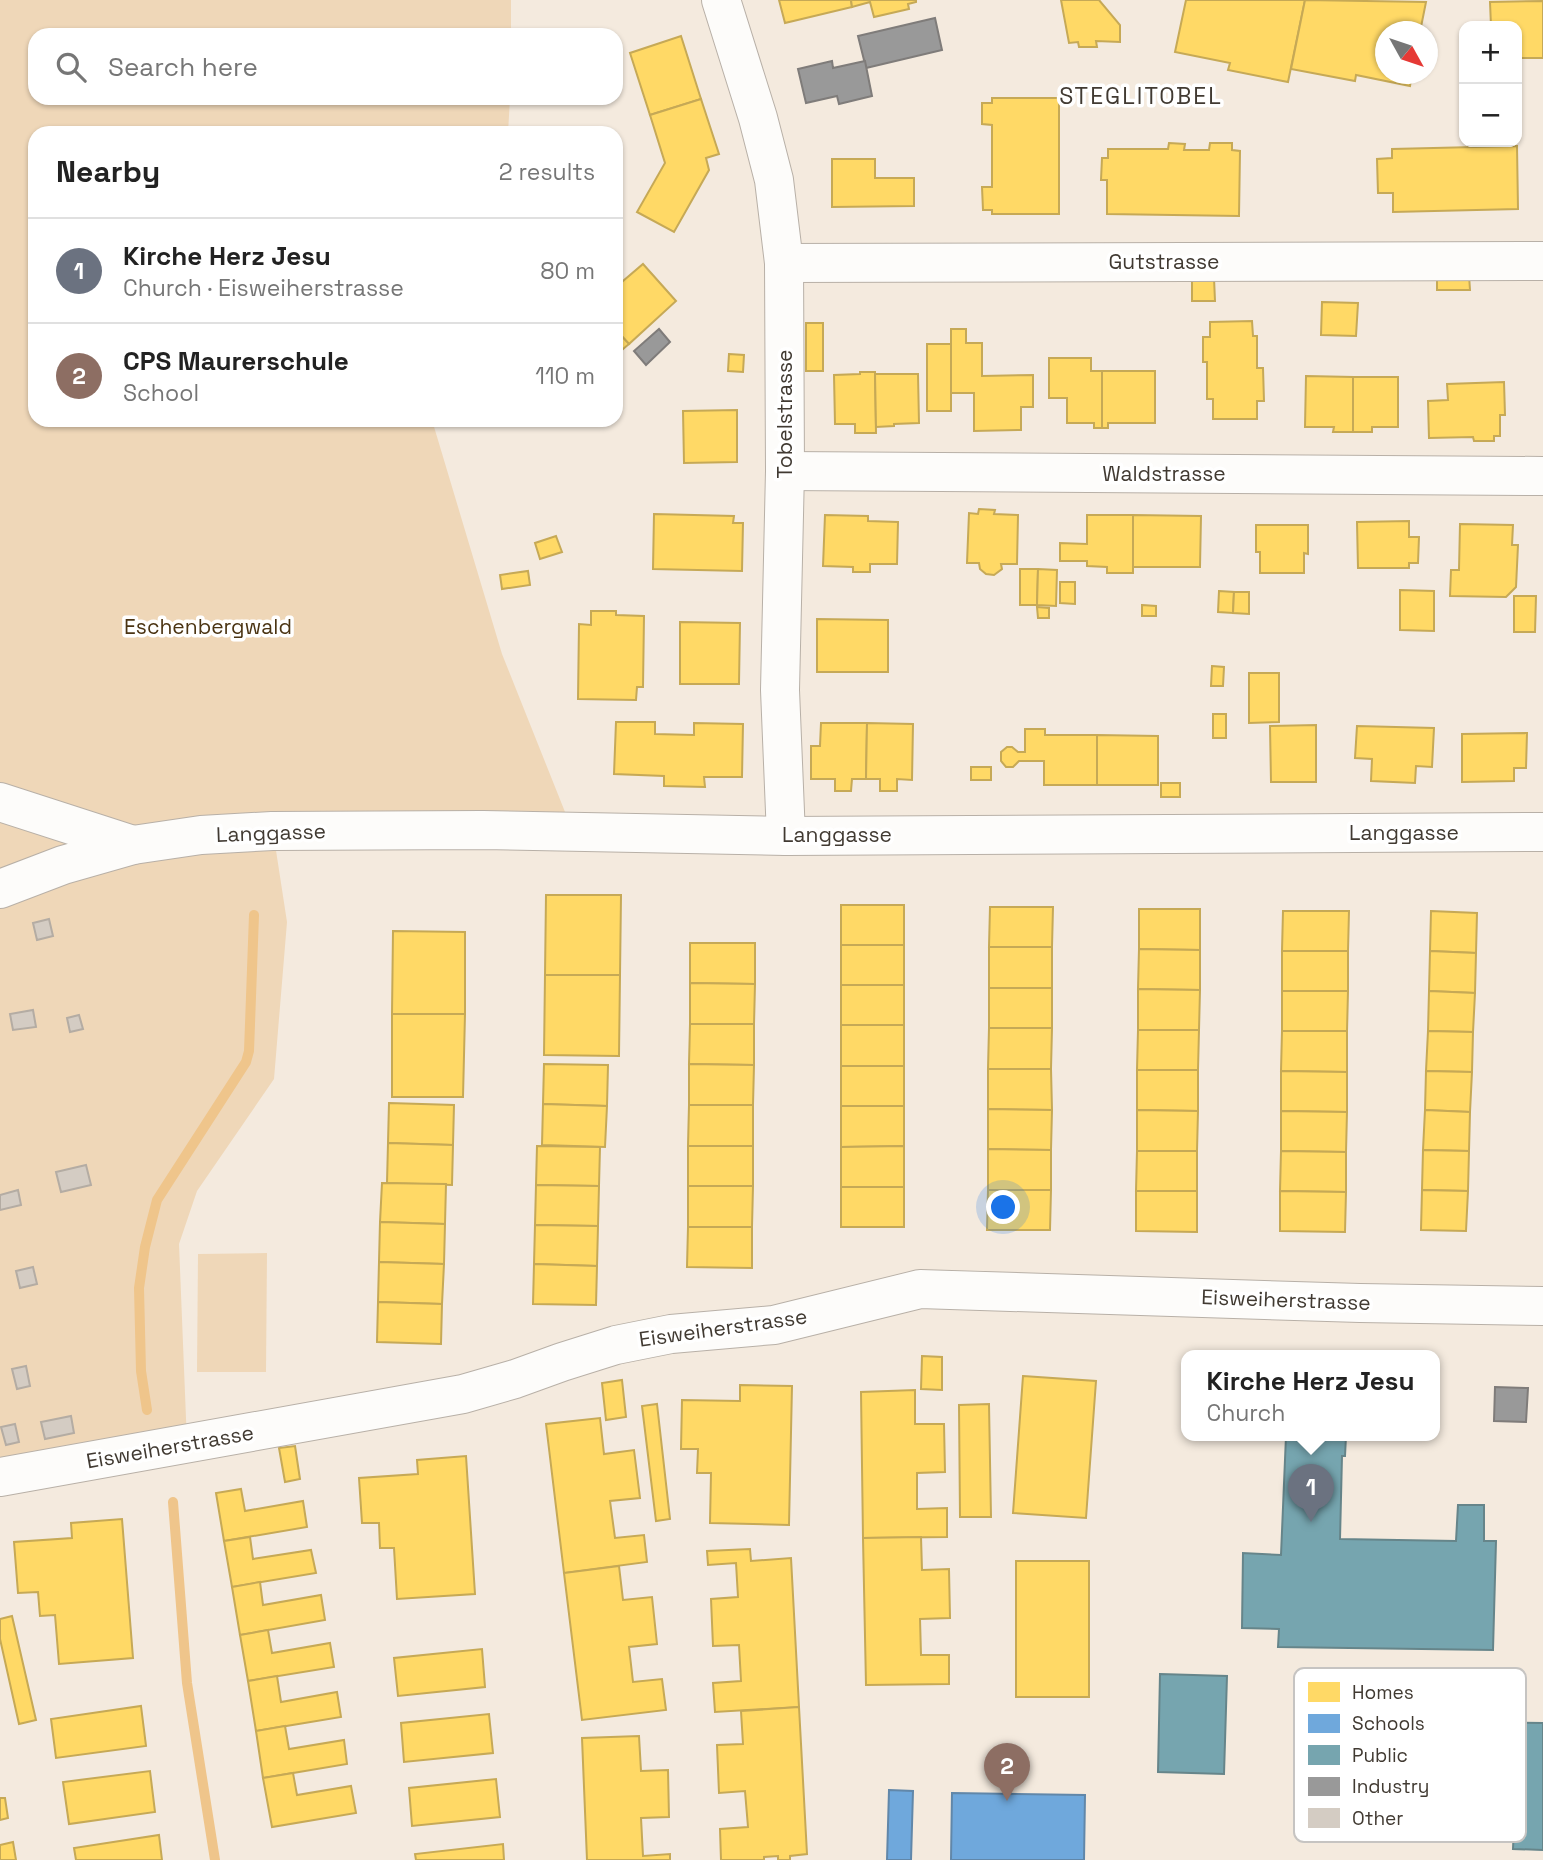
<!DOCTYPE html>
<meta charset="utf-8">
<style>
:root{--surface:#fff;--page:#f2f2f2;--text:#222;--muted:#767676;--line:#e0e0e0;--accent:#80786e}
body{margin:0;font-family:"Space Grotesk",sans-serif;background:var(--page);color:var(--text)}
.controls{position:absolute;right:21px;top:21px;display:grid;overflow:hidden;border-radius:14px;box-shadow:0 2px 5px #0004}
.controls button{width:63px;height:63px;display:grid;place-items:center;padding:0;border:0;border-bottom:2px solid var(--line);background:var(--surface);color:var(--text);font:35px sans-serif}
.compass{position:absolute;left:1375px;top:21px;width:63px;height:63px;border-radius:50%;background:var(--surface);box-shadow:0 2px 5px #0004;rotate:130deg}
.you{position:absolute;left:1004px;top:1208px;width:24px;height:24px;margin:-18px;border:5px solid #fff;border-radius:50%;background:#1a73e8;box-shadow:0 0 0 10px #1a73e833}
.badge{display:grid;place-items:center;width:46px;height:46px;border-radius:50%;background:var(--accent);color:#fff;font-size:23px;font-weight:700}
.pin{position:absolute;translate:-50% -58px;filter:drop-shadow(0 2px 4px #0008)}
.pin::after{content:'';position:absolute;top:37px;width:24px;height:21px;background:inherit;clip-path:polygon(0 0,100% 0,50% 100%)}
.popup{position:absolute;left:1181px;top:1350px;width:259px;height:91px;box-sizing:border-box;display:grid;place-content:center;border-radius:14px;background:var(--surface);filter:drop-shadow(0 2px 5px #0005);font-size:23px;white-space:nowrap;color:var(--muted)}
.popup b{font-size:26px;color:var(--text)}
.popup::after{content:'';position:absolute;left:50%;top:100%;margin-left:-14px;border:14px solid transparent;border-top-color:var(--surface)}
.list{margin:0;padding:0;list-style:none}
h2{display:flex;justify-content:space-between;align-items:center;height:91px;margin:0;padding:0 28px;font-size:30px}
h2 small{font-size:23px;font-weight:400;color:var(--muted)}
.list li{display:grid;grid-template-columns:46px 1fr auto;gap:21px;align-items:center;box-sizing:border-box;height:105px;padding:0 28px;border-top:2px solid var(--line)}
.list b{display:block;font-size:26px;white-space:nowrap}
.list p{margin:0;font-size:23px;white-space:nowrap;color:var(--muted)}
.list em{font-size:23px;font-style:normal;color:var(--muted)}
.icon{flex:none;width:38px;height:38px;fill:none;stroke:currentColor;stroke-width:2;stroke-linecap:round;stroke-linejoin:round}
.map{position:relative;flex:none;width:1543px;height:1860px;overflow:hidden}
.search{position:absolute;background:var(--surface);box-shadow:0 2px 5px #0004;left:28px;top:28px;width:595px;height:77px;display:flex;align-items:center;gap:18px;box-sizing:border-box;padding:0 24px;border-radius:21px;color:var(--muted);font-size:26px}
.panel{position:absolute;background:var(--surface);box-shadow:0 2px 5px #0004;left:28px;top:126px;width:595px;height:301px;border-radius:21px}
.map>svg:first-child{display:block}
.green{fill:#efd7b8}
.homes{fill:#ffd966;stroke:#c6a956;stroke-width:2}
.schools{fill:#6fa8dc;stroke:#6187a9;stroke-width:2}
.public{fill:#76a5af;stroke:#66858a;stroke-width:2;fill-rule:evenodd}
.industry{fill:#999;stroke:#7f7c7a;stroke-width:2}
.lines{fill:none;stroke-linecap:round;stroke-linejoin:round}
.stream{stroke:#efc58b;stroke-width:10}
.building{fill:#d4ccc3;stroke:#b4aca3;stroke-width:2}
.minor-casing{stroke:#b8b0a7;stroke-width:40}
.minor{stroke:#fdfcfa;stroke-width:38}
.labels{text-anchor:middle;stroke-width:7;stroke-linejoin:round;paint-order:stroke}
.street-label{font-size:21px;fill:#413a32;stroke:#fff}
.park-label{font-size:21px;fill:#4b3413;stroke:#fff}
.neighbourhood-label{font-size:23px;letter-spacing:2px;fill:#413a32;stroke:#fff}
.key{fill:#fff;stroke:#c6c4c2;stroke-width:2}
.key-label{font-size:19px;fill:#413a32}
</style>
<div class="map">
<svg width="1543" height="1860" viewBox="0 0 1543 1860">
<rect width="100%" height="100%" fill="#f4eade"/>
<g class="green">
<path d="M0,0H511V35H35V98H510L508,133H35V420H432L502,654L573,832L273,831L287,922L274,1079L197,1191L179,1244L187,1443L0,1477Z"/>
<path d="M267,1253L266,1372H197L198,1254Z"/>
</g>
<g class="homes">
<path d="M779,0H851L852,7L785,23Z"/>
<path d="M851,0H916V2L908,4L909,9L874,17L870,2L852,7Z"/>
<path d="M1061,0H1099L1120,25V42L1096,41L1097,47H1079L1078,42L1069,43Z"/>
<path d="M1186,0H1305L1288,82L1228,70L1230,63L1175,52Z"/>
<path d="M1305,0L1426,2L1420,32H1386V74H1412L1410,86L1356,75L1355,81L1291,69Z"/>
<path d="M1543,1V58H1517V26H1491L1490,2Z"/>
<path d="M681,36L701,99L650,115L630,53Z"/>
<path d="M992,98H1059V214H992V210H983L982,187H992V125L982,124V103H992Z"/>
<path d="M701,99L719,154L706,158L709,170L674,232L637,212L665,163L650,115Z"/>
<path d="M1169,143L1185,144L1184,150H1209L1210,143H1232V150L1240,151L1239,216L1107,214V180H1101L1102,158H1108V149H1168Z"/>
<path d="M1517,146L1518,209L1393,212V193H1378L1377,159L1392,158V149Z"/>
<path d="M832,159H875V178H914V206L832,207Z"/>
<path d="M643,264L676,301L629,344L616,330V287Z"/>
<path d="M1437,275H1469L1470,290H1437Z"/>
<path d="M1192,278H1214L1215,301H1192Z"/>
<path d="M1322,302L1358,303L1356,336L1321,335Z"/>
<path d="M1252,321L1253,336H1257V368H1263L1264,401H1257V419H1213V399H1207V362H1203V337H1210V322Z"/>
<rect x="806" y="323" width="17" height="48"/>
<path d="M951,329H966V343H982V376L1033,375V407H1021V430L974,431V393H951Z"/>
<path d="M616,330L629,344L616,355Z"/>
<rect x="927" y="344" width="24" height="67"/>
<path d="M729,354L744,355L743,372L728,371Z"/>
<path d="M1049,358H1091V371H1102V428H1094V423H1067V398H1049Z"/>
<path d="M1102,371H1155V423H1108V428H1102Z"/>
<path d="M860,372H875L876,433H855V424H835L834,375L860,374Z"/>
<path d="M875,374H918L919,423L894,424V426L876,427Z"/>
<path d="M1306,376L1353,377V432H1333L1334,427H1305Z"/>
<path d="M1353,377H1398V427H1372V432H1353Z"/>
<path d="M1504,382L1505,415H1500V436H1494V441H1474L1473,437L1429,438L1428,401L1448,400L1447,384Z"/>
<path d="M737,410V462L684,463L683,411Z"/>
<path d="M979,509L995,510L994,514L1018,515L1017,564H1001L1002,569L994,575L986,574L980,569L979,563H967L969,513L978,514Z"/>
<path d="M654,514L734,516L733,523H743L742,571L653,569Z"/>
<path d="M825,515L868,516V521L898,522L897,564H870V572H853V567L823,566Z"/>
<path d="M1087,515H1133V573H1107V567L1087,566V561H1060V543L1087,544Z"/>
<path d="M1133,515L1201,516L1200,567H1133Z"/>
<path d="M1409,521V537H1419L1418,563H1409V568H1358L1357,522Z"/>
<path d="M1460,524L1513,525L1512,545H1518L1516,587L1506,597L1450,596L1451,570H1459Z"/>
<path d="M1256,525H1308V554L1304,553V573H1260V552H1256Z"/>
<path d="M556,536L562,552L540,559L535,543Z"/>
<path d="M1020,569H1038L1037,605H1020Z"/>
<path d="M1038,569L1057,570L1056,606L1037,605Z"/>
<path d="M528,571L530,585L502,589L500,575Z"/>
<path d="M1060,582H1075V604L1060,603Z"/>
<path d="M1400,590L1434,591V631L1400,630Z"/>
<path d="M1219,591L1234,592L1233,613L1218,612Z"/>
<path d="M1234,592H1249V614L1233,613Z"/>
<path d="M1514,596H1536L1535,632H1514Z"/>
<path d="M1142,605L1156,606V616H1142Z"/>
<path d="M1037,607L1049,608V618H1038Z"/>
<path d="M591,611H616V615L644,616L643,687H637L636,700L578,699L579,624L591,625Z"/>
<path d="M817,619L888,620V672H817Z"/>
<path d="M680,622L740,623L739,684H680Z"/>
<path d="M1212,666L1224,667L1223,686H1211Z"/>
<path d="M1249,673H1279V722L1249,723Z"/>
<rect x="1213" y="714" width="13" height="24"/>
<path d="M616,722H655V734L694,735V723L743,724L742,777H704L705,787L664,786V776L614,774Z"/>
<path d="M821,723H867L866,779H852L851,791H835V779H811V746H820Z"/>
<path d="M867,723L913,724L912,780L897,779V791H880V779H866Z"/>
<path d="M1316,725V782H1271L1270,726Z"/>
<path d="M1357,726L1434,728L1432,767L1416,766L1415,783L1371,781L1372,759L1355,758Z"/>
<path d="M1025,729H1045V735H1097V785H1044V761H1019L1013,767H1006L1001,761V752L1007,747H1012L1018,752H1025Z"/>
<path d="M1527,733L1526,768H1514V781L1462,782V734Z"/>
<path d="M1097,735L1158,736V785H1097Z"/>
<rect x="971" y="767" width="20" height="13"/>
<rect x="1161" y="783" width="19" height="14"/>
<path d="M546,895H621L620,975H545Z"/>
<rect x="841" y="905" width="63" height="40"/>
<path d="M990,907H1053L1052,947H989Z"/>
<path d="M1139,909H1200V950L1139,949Z"/>
<path d="M1283,911H1349L1348,951H1282Z"/>
<path d="M1431,911L1477,913L1476,953L1430,951Z"/>
<path d="M393,931L465,932V1014H392Z"/>
<path d="M690,943H755V984L690,983Z"/>
<rect x="841" y="945" width="63" height="40"/>
<rect x="989" y="947" width="63" height="41"/>
<path d="M1139,949L1200,950V990L1138,989Z"/>
<rect x="1282" y="951" width="66" height="40"/>
<path d="M1430,951L1476,953L1475,993L1429,991Z"/>
<path d="M545,975H620L619,1056L544,1055Z"/>
<path d="M690,983L755,984L754,1024H690Z"/>
<rect x="841" y="985" width="63" height="40"/>
<rect x="989" y="988" width="63" height="40"/>
<path d="M1138,989L1200,990L1199,1030H1138Z"/>
<path d="M1282,991H1348L1347,1031H1282Z"/>
<path d="M1429,991L1475,993L1473,1032L1428,1031Z"/>
<path d="M392,1014H465L463,1097H392Z"/>
<path d="M690,1024H754V1065L689,1064Z"/>
<rect x="841" y="1025" width="63" height="41"/>
<path d="M989,1028H1052L1051,1069H988Z"/>
<path d="M1138,1030H1199L1198,1070H1137Z"/>
<path d="M1282,1031H1347V1072L1281,1071Z"/>
<path d="M1428,1031L1473,1032L1472,1072L1426,1071Z"/>
<path d="M544,1064L608,1065L607,1106L543,1104Z"/>
<path d="M689,1064L754,1065L753,1105H689Z"/>
<rect x="841" y="1066" width="63" height="40"/>
<path d="M988,1069H1051L1052,1110L988,1109Z"/>
<path d="M1137,1070H1198V1111L1137,1110Z"/>
<path d="M1281,1071L1347,1072V1112L1281,1111Z"/>
<path d="M1426,1071L1472,1072L1470,1112L1425,1110Z"/>
<path d="M389,1103L454,1105L453,1145L388,1143Z"/>
<path d="M543,1104L607,1106L605,1147L542,1145Z"/>
<path d="M689,1105H753V1146H688Z"/>
<path d="M841,1106H904V1146L841,1147Z"/>
<path d="M988,1109L1052,1110L1051,1150L988,1149Z"/>
<path d="M1137,1110L1198,1111L1197,1151H1137Z"/>
<path d="M1425,1110L1470,1112L1469,1151L1423,1150Z"/>
<path d="M1281,1111L1347,1112L1346,1152L1281,1151Z"/>
<path d="M388,1143L453,1145L452,1185L387,1183Z"/>
<path d="M537,1146L600,1147L599,1186L536,1185Z"/>
<rect x="688" y="1146" width="65" height="40"/>
<path d="M904,1146V1187H841V1147Z"/>
<path d="M988,1149L1051,1150V1190H988Z"/>
<path d="M1423,1150L1469,1151L1468,1191L1422,1190Z"/>
<path d="M1137,1151H1197V1191H1136Z"/>
<path d="M1281,1151L1346,1152V1192L1280,1191Z"/>
<path d="M382,1183L446,1184L445,1224L380,1222Z"/>
<path d="M536,1185L599,1186L598,1226L535,1225Z"/>
<path d="M688,1186H753L752,1227H688Z"/>
<rect x="841" y="1187" width="63" height="40"/>
<path d="M988,1190H1051L1050,1230H987Z"/>
<path d="M1422,1190L1468,1191L1466,1231L1421,1230Z"/>
<path d="M1136,1191H1197V1232L1136,1231Z"/>
<path d="M1280,1191L1346,1192L1345,1232L1280,1231Z"/>
<path d="M380,1222L445,1224L444,1264L379,1262Z"/>
<path d="M535,1225L598,1226L597,1266L534,1264Z"/>
<path d="M688,1227H752V1268L687,1267Z"/>
<path d="M379,1262L444,1264L442,1304L378,1302Z"/>
<path d="M534,1264L597,1266L596,1305L533,1304Z"/>
<path d="M378,1302L442,1304L441,1344L377,1342Z"/>
<path d="M922,1356L942,1357V1390L921,1389Z"/>
<path d="M1023,1376L1096,1381L1086,1518L1013,1513Z"/>
<path d="M622,1380L626,1417L606,1420L602,1383Z"/>
<path d="M740,1385L792,1386L789,1525L710,1523L711,1473H697L698,1449H681L682,1400L740,1401Z"/>
<path d="M915,1390V1424H944L945,1472L917,1473V1509L947,1508V1537L863,1538L861,1392Z"/>
<path d="M657,1404L670,1519L656,1521L642,1406Z"/>
<path d="M989,1404L991,1517H960L959,1405Z"/>
<path d="M600,1418L604,1454L634,1450L640,1498L610,1501L615,1538L644,1535L647,1562L564,1573L546,1424Z"/>
<path d="M295,1446L300,1479L285,1482L279,1448Z"/>
<path d="M466,1456L475,1594L397,1599L394,1548H380L379,1523H362L359,1478L418,1474L417,1460Z"/>
<path d="M241,1489L245,1511L303,1501L307,1527L224,1541L216,1493Z"/>
<path d="M122,1519L133,1658L59,1664L55,1615L40,1616L38,1592L18,1593L14,1542L72,1538L71,1523Z"/>
<path d="M250,1537L253,1559L311,1550L316,1573L232,1587L224,1541Z"/>
<path d="M921,1537L922,1570L949,1569L950,1618L920,1619L921,1655H949V1684L866,1685L863,1538Z"/>
<path d="M750,1549L751,1561L791,1558L799,1707L715,1712L713,1683L741,1681L739,1645L713,1646L711,1599L738,1597L736,1563L708,1565L707,1551Z"/>
<rect x="1016" y="1561" width="73" height="136"/>
<path d="M619,1566L623,1600L652,1597L657,1644L629,1647L633,1682L662,1679L666,1710L582,1720L564,1573Z"/>
<path d="M260,1582L263,1605L321,1595L325,1620L240,1635L232,1587Z"/>
<path d="M12,1616L36,1720L19,1724L0,1639V1619Z"/>
<path d="M268,1630L272,1653L330,1643L334,1667L248,1681L240,1635Z"/>
<path d="M482,1649L485,1687L398,1696L394,1658Z"/>
<path d="M277,1676L281,1702L337,1692L341,1717L256,1731L248,1681Z"/>
<path d="M141,1706L146,1746L56,1758L51,1719Z"/>
<path d="M799,1707L807,1854L790,1856V1860H778V1856L764,1857V1860H721L720,1829L748,1827L745,1791L719,1793L717,1745L743,1744L741,1711Z"/>
<path d="M489,1714L493,1753L404,1762L401,1723Z"/>
<path d="M285,1726L289,1749L344,1740L347,1764L263,1778L256,1731Z"/>
<path d="M639,1736L641,1771L668,1770L669,1817L641,1818L643,1856L670,1854V1860H587L582,1738Z"/>
<path d="M150,1771L155,1812L69,1824L63,1782Z"/>
<path d="M293,1773L297,1795L351,1786L356,1813L272,1827L263,1778Z"/>
<path d="M496,1779L500,1817L412,1826L409,1788Z"/>
<path d="M0,1798H5L8,1818L0,1820Z"/>
<path d="M159,1835L162,1860H76L74,1848Z"/>
<path d="M13,1842L16,1860H0V1845Z"/>
<path d="M503,1844L504,1860H416L415,1854Z"/>
</g>
<g class="schools">
<path d="M889,1790L913,1791L911,1860H887Z"/>
<path d="M952,1793L1085,1795L1084,1860H951Z"/>
</g>
<g class="public">
<path d="M1286,1436H1346L1345,1456H1342L1340,1539L1456,1541L1458,1505H1484V1541H1496L1493,1650L1278,1647L1279,1629L1242,1628L1243,1553L1281,1555Z"/>
<path d="M1160,1674L1227,1676L1224,1774L1158,1772Z"/>
<path d="M1434,1721L1543,1723V1850L1513,1849L1514,1824L1432,1822ZM1480,1756L1515,1757L1514,1791L1479,1790Z"/>
</g>
<g class="industry">
<path d="M935,18L942,50L866,68L858,36Z"/>
<path d="M832,61L833,68L865,61L872,96L839,104L837,96L806,103L798,69Z"/>
<path d="M659,329L670,342L646,365L634,351Z"/>
<path d="M1495,1387L1528,1388L1526,1422L1494,1421Z"/>
</g>
<g class="lines">
<g class="stream">
<path d="M147,1410L141,1371L139,1288L145,1247L157,1200L246,1062L249,1051L254,915"/>
<path d="M173,1502L187,1683L215,1860"/>
</g>
</g>
<g class="building">
<path d="M49,919L53,936L37,940L33,923Z"/>
<path d="M33,1010L36,1027L13,1030L10,1014Z"/>
<path d="M79,1015L83,1029L70,1032L67,1018Z"/>
<path d="M86,1165L91,1185L61,1192L56,1172Z"/>
<path d="M18,1190L21,1205L0,1210V1195Z"/>
<path d="M33,1267L37,1284L20,1288L16,1271Z"/>
<path d="M26,1366L30,1386L17,1389L12,1369Z"/>
<path d="M71,1416L74,1433L45,1439L41,1422Z"/>
<path d="M15,1424L19,1442L6,1445L1,1427Z"/>
</g>
<g class="lines">
<g class="minor-casing">
<g id="minor">
<path d="M721,0L758,118L774,180L784,263L785,471L780,690L786,836"/>
<path d="M784,263L1543,261"/>
<path d="M785,471L1543,476"/>
<path d="M0,802L133,845"/>
<path d="M0,889L63,865L133,845L201,835L272,831L483,830L786,836L1543,832"/>
<path d="M0,1477L463,1394L515,1379L562,1362L616,1345L671,1334L774,1325L920,1289L1360,1303L1543,1306"/>
</g>
</g>
<use href="#minor" class="minor"/>
</g>
<g class="labels">
<g class="street-label">
<text x="1164" y="269">Gutstrasse</text>
<text transform="translate(785 414) rotate(-90)" y="7">Tobelstrasse</text>
<text x="1164" y="481">Waldstrasse</text>
<text transform="translate(271 833) rotate(-2)" y="7">Langgasse</text>
<text x="1404" y="840">Langgasse</text>
<text x="837" y="842">Langgasse</text>
<text transform="translate(1286 1300) rotate(2)" y="7">Eisweiherstrasse</text>
<text transform="translate(723 1328) rotate(-8)" y="7">Eisweiherstrasse</text>
<text transform="translate(170 1447) rotate(-10)" y="7">Eisweiherstrasse</text>
</g>
<g class="park-label">
<text x="208" y="634">Eschenbergwald</text>
</g>
<g class="neighbourhood-label">
<text x="1141" y="104">STEGLITOBEL</text>
</g>
</g>
<rect x="1294" y="1668" width="232" height="174" rx="10" class="key"/>
<rect x="1308" y="1682" width="32" height="20" fill="#ffd966"/>
<rect x="1308" y="1714" width="32" height="19" fill="#6fa8dc"/>
<rect x="1308" y="1745" width="32" height="20" fill="#76a5af"/>
<rect x="1308" y="1777" width="32" height="19" fill="#999"/>
<rect x="1308" y="1808" width="32" height="20" fill="#d4ccc3"/>
<g class="key-label">
<text x="1352" y="1699">Homes</text>
<text x="1352" y="1730">Schools</text>
<text x="1352" y="1762">Public</text>
<text x="1352" y="1793">Industry</text>
<text x="1352" y="1825">Other</text>
</g>
</svg>
<div class="controls">
<button>+</button>
<button>−</button>
</div>
<svg class="compass" viewBox="-18 -18 36 36"><path d="M0-13l5 13h-10z" fill="#e53935"/><path d="M0 13l5-13h-10z" fill="#767676"/></svg>
<div class="you"></div>
<div class="pin badge" style="left:1311px;top:1522px;background:#6b7280">1</div>
<div class="popup"><b>Kirche Herz Jesu</b>Church</div>
<div class="pin badge" style="left:1007px;top:1801px;background:#8d6e63">2</div>
<div class="search"><svg class="icon" aria-label="search" viewBox="0 0 24 24"><circle cx="10" cy="10" r="6"/><path d="M15 15l6 6"/></svg>Search here</div>
<section class="panel">
<h2>Nearby<small>2 results</small></h2>
<ul class="list">
<li><span class="badge" style="background:#6b7280">1</span><div><b>Kirche Herz Jesu</b><p>Church · Eisweiherstrasse</p></div><em>80 m</em></li>
<li><span class="badge" style="background:#8d6e63">2</span><div><b>CPS Maurerschule</b><p>School</p></div><em>110 m</em></li>
</ul>
</section>
</div>
